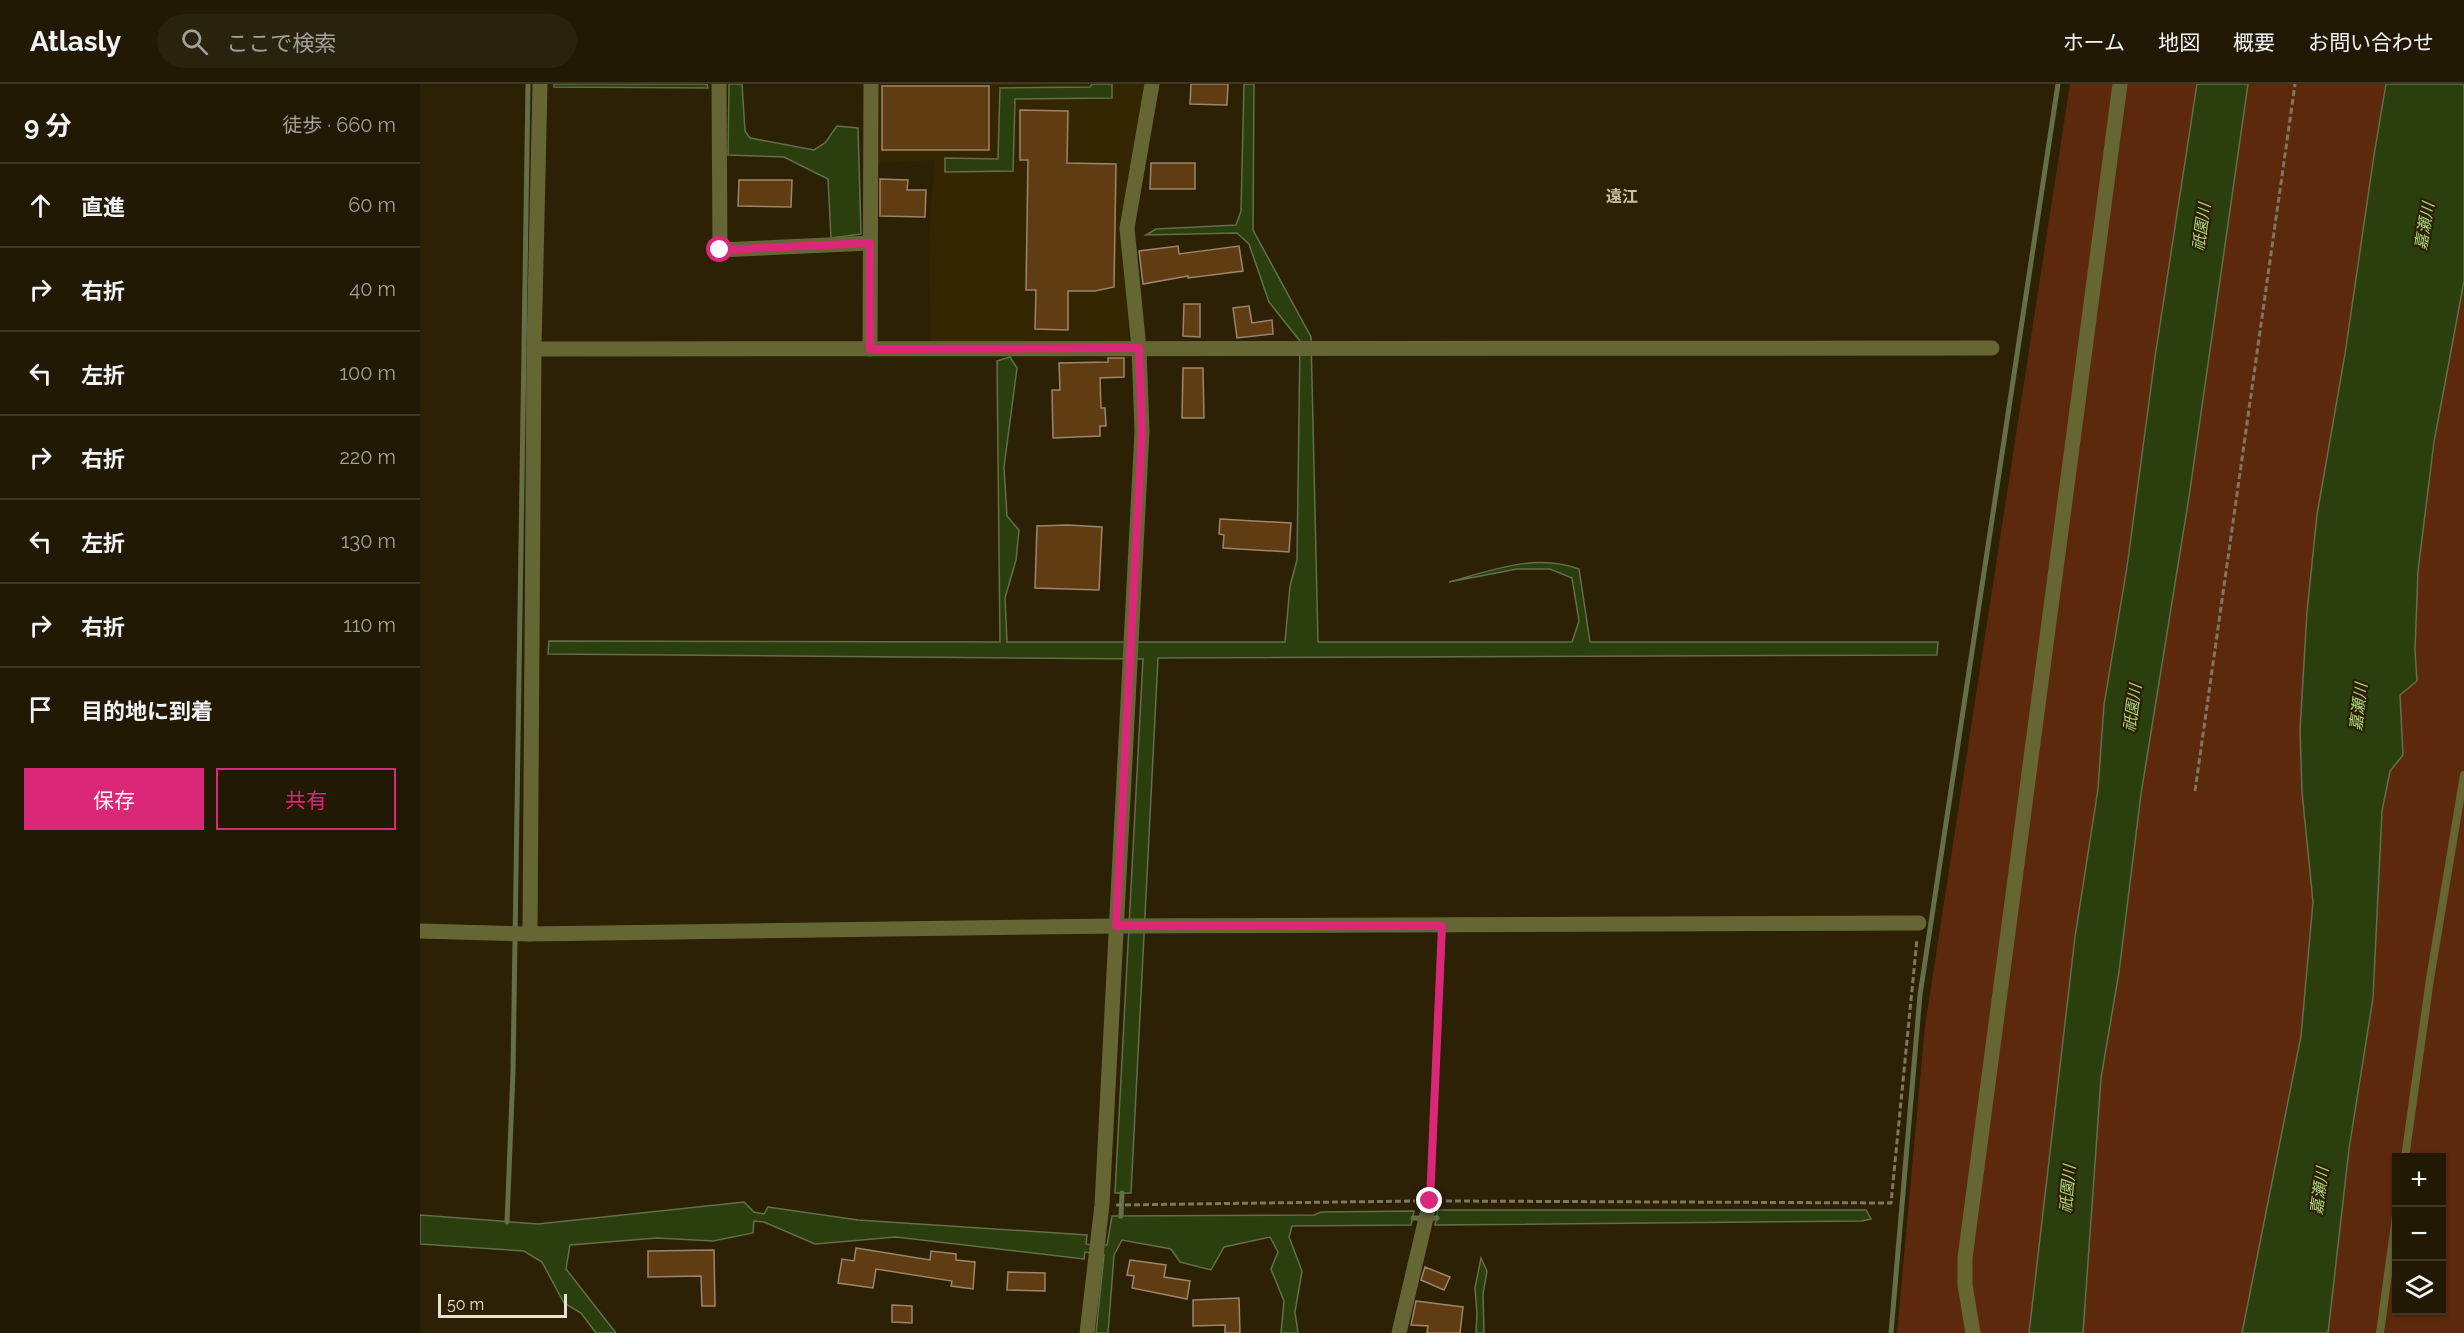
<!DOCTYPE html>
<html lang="ja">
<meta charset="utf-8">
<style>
:root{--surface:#211903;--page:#29220d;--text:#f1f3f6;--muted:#a2a09a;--line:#3e3825;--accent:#db2777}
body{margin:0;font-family:Raleway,"Noto Sans JP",sans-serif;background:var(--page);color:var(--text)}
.controls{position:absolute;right:18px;bottom:18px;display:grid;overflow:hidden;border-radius:0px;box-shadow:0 2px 4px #0004}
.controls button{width:54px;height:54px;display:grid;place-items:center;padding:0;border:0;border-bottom:2px solid var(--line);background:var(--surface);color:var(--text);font:30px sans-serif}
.scale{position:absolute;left:18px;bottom:15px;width:129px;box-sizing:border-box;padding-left:6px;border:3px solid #e9e2d2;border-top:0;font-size:16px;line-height:21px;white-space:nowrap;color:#e9e2d2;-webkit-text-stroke:4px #2c2104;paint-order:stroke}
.stop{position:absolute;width:18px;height:18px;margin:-14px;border:4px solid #db2777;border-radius:50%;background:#fff}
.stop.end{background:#db2777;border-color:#fff;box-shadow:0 2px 6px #0008}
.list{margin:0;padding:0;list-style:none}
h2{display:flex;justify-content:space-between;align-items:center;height:78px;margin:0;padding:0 24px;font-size:26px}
h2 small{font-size:20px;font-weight:400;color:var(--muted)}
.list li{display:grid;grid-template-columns:39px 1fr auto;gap:18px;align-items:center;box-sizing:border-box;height:84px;padding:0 24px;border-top:2px solid var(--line)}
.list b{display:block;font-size:22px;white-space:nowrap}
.list em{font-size:20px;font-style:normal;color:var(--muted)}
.actions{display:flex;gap:12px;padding:18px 24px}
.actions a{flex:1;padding:14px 0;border:2px solid var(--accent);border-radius:0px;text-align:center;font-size:21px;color:var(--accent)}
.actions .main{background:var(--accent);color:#fff}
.icon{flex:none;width:33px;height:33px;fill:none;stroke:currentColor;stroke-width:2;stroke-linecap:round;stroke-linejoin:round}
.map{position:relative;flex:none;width:2044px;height:1249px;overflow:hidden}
header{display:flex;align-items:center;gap:36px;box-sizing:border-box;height:84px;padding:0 30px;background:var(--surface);border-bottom:2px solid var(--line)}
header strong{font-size:28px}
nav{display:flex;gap:33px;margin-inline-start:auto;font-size:21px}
.search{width:420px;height:54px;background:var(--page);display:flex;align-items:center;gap:15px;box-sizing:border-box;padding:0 21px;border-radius:33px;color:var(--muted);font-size:22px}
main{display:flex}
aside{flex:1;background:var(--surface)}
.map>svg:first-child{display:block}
.built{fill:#342600}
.green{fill:#5d290c;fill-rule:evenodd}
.water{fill:#2a3e0e;stroke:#636f49;stroke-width:1.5}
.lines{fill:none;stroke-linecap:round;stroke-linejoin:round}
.stream{stroke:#636f49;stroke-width:5}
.building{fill:#603c12;stroke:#9d846b;stroke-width:1.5}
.path{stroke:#7f765e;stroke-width:3;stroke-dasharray:6 3;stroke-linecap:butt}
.lane{stroke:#666635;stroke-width:8}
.street{stroke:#666635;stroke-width:15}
.route{stroke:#db2777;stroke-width:8}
.labels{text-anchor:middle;stroke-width:4.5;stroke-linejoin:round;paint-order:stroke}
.neighbourhood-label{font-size:16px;font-weight:bold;fill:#cec09f;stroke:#2c2104}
.water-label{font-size:16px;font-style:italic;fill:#add67d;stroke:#2c2104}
</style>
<header>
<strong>Atlasly</strong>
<div class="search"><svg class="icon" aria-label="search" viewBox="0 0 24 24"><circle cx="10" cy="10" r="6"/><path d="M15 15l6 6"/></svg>ここで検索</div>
<nav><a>ホーム</a><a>地図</a><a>概要</a><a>お問い合わせ</a></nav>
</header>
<main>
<aside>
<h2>9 分<small>徒歩 · 660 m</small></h2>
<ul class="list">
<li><svg class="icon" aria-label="ahead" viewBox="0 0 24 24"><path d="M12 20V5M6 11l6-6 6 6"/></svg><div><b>直進</b></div><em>60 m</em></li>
<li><svg class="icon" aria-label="right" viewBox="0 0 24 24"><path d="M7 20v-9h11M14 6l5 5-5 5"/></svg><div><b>右折</b></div><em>40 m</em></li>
<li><svg class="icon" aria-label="left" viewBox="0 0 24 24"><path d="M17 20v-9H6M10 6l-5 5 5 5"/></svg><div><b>左折</b></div><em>100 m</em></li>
<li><svg class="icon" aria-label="right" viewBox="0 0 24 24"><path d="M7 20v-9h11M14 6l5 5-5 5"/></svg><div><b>右折</b></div><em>220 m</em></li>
<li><svg class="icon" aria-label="left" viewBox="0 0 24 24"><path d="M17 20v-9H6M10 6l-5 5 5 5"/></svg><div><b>左折</b></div><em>130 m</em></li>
<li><svg class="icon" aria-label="right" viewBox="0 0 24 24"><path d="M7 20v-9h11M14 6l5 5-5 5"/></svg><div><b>右折</b></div><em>110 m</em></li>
<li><svg class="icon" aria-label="arrive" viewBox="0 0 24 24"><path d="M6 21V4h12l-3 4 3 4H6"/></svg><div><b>目的地に到着</b></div></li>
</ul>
<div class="actions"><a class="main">保存</a><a>共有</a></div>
</aside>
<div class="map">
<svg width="2044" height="1249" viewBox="0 0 2044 1249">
<rect width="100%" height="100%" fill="#2c2104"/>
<path class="built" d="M445,0H727L702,140L710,270L511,269L509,159L514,76L446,80Z"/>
<g class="green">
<path d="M1650,0H1777L1735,273L1707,483L1684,621L1678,705L1655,853L1609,1249H1477L1505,942Z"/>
<path d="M1828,0H1966L1954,71L1925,270L1897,431L1887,528L1880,646L1882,708L1893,818L1881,952L1822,1249H1663L1681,994L1699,888L1721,710L1769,413Z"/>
<path d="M2044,197V1249H1908L1929,1065L1953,914L1962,727L1970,687L1983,671L1980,610L1997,596C1992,538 1999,481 2006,423C2016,347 2028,272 2044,197ZM1976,1074H2022V1226H1976Z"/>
</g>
<g class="water">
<path d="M134,0H287L288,4L134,3Z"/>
<path d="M309,0H322L325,47L330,54L394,66L405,59L417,42L438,44L441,150L411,154L408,95L364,73L308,71Z"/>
<path d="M672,0H692V14L595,15L593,87L525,88V74L578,75L580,4L670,3Z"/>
<path d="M824,0H834L833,146L891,253L898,558H1152L1159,537L1152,494L1130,485H1097L1029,498C1073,486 1115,469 1159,485L1170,558H1518L1517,571L738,574L711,1109H695L723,575L128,570L129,557L580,558L577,277L590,273L597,284L584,383L587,432L599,446L596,476L585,514L587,558H865L870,502L877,476L880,257L849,218L829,160L817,149L726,151L736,145L816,141L821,127Z"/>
<path d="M1777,0H1828L1769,413L1721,710L1699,888L1681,994L1663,1249H1609L1655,853L1678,705L1684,621L1707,483L1735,273Z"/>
<path d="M1966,0H2044V197L2014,358L1998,487L1995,566L1997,597L1980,611L1983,671L1970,687L1962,727L1953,914L1929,1065L1908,1249H1822L1881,952L1893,818L1882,708L1880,646L1887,528L1897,431L1925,270L1954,71Z"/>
<path d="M324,1118L334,1128L344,1130L348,1123L438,1136L667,1151L666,1160L687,1161L692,1132L894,1131L901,1128L994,1127L991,1141L872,1142L869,1153L882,1187L875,1228L878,1249H861L864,1217L851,1185L858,1168L850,1153L804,1163L791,1186L760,1178L751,1165L702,1156L694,1171L688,1249H676L684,1171L665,1168L664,1175L476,1153L395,1160L344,1138L334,1137L333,1149L293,1157L237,1154L150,1161L146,1185L196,1249H176L161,1229L144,1219L122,1178L104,1167L0,1160V1131L118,1140Z"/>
<path d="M1018,1126H1446L1451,1135L1442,1137L1015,1141Z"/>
<path d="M1061,1174L1067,1187L1063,1210L1064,1249H1056L1057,1230L1055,1204Z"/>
</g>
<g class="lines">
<g class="stream">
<path d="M701,1132L702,1109"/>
<path d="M993,1134H1017"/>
<path d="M87,1138L93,988L108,0"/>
<path d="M1471,1249L1500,911L1638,0"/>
</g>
</g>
<g class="building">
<path d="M771,0H808L807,21L770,20Z"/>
<rect x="462" y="2" width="107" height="64"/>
<path d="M600,26L648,27L647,79L696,80L694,203L675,207H648V246L615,245L616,206H606L608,76H600Z"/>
<path d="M731,79H775V105H730Z"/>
<path d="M460,95L488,96L487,106H506L505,133L460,132Z"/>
<path d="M319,96H372L371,123L318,122Z"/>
<path d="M758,162L759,170L819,162L823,187L768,194V192L723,200L719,167Z"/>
<path d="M764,220H780V253L763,252Z"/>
<path d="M829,222L832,239L852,236L853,250L817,254L813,224Z"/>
<path d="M688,274H704V293L680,294L681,324H685L686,342H680V352L633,354L632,306H640L639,279L688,278Z"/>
<path d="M763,284H783L784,334H762Z"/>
<path d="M800,435L871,439L869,468L803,464L804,451L799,450Z"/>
<path d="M648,441L682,443L679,506L615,504L617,442Z"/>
<path d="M436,1164L510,1176L511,1167L536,1170V1176L555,1178L553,1205L531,1202L532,1197L456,1185L453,1204L418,1199L422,1175L434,1177Z"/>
<path d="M294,1166L295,1222H282L281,1192L228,1193V1167Z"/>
<path d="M710,1176L746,1181L744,1193L770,1197L767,1215L712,1204L714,1192L707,1191Z"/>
<path d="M1005,1183L1030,1193L1024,1206L1001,1196Z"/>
<path d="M588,1188L625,1189V1207L587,1206Z"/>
<path d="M819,1214L820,1249H805V1241L773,1242V1216Z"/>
<path d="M996,1217L1043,1223L1040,1249H1007L1008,1242L991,1241Z"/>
<path d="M472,1221L492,1222V1239L472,1238Z"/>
</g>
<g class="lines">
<g class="path">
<path d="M1775,707L1875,0"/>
<path d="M1010,1104L1022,855"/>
<path d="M1026,1117L1471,1119L1497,855"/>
<path d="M696,1121L995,1117"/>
</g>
<g class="lane">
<path d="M1985,1074L2010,895L2044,691"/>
<path d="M1960,1249L1976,1132"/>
</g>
<g class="street">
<path d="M299,0L300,166L450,159"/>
<path d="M114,265L1572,264"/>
<path d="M450,265L451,0"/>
<path d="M0,847L110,850L696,842L1499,839"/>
<path d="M110,850L114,265L120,0"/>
<path d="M667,1249L682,1121L722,347L719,264L707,144L732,0"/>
<path d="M979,1249L1010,1117"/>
<path d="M1553,1249L1545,1201V1174L1700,0"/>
</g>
</g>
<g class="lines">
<path class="route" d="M300,166L450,159V265L719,264L722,347L696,842H1022L1010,1117"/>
</g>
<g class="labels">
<g class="neighbourhood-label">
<text x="1202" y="118">遠江</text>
</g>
<g class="water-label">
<text transform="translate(2004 142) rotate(-80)" y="6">嘉瀬川</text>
<text transform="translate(1781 143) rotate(-82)" y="6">祇園川</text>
<text transform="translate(1938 623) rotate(-83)" y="6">嘉瀬川</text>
<text transform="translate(1712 624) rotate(-82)" y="6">祇園川</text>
<text transform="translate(1647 1105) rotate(-85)" y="6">祇園川</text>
<text transform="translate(1899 1107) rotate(-82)" y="6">嘉瀬川</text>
</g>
</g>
</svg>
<div class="controls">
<button>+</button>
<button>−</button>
<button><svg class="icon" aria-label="layers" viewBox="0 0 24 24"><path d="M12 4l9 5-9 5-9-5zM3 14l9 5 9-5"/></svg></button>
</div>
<div class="scale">50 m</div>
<div class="stop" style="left:300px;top:166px"></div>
<div class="stop end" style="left:1010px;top:1117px"></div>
</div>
</main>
